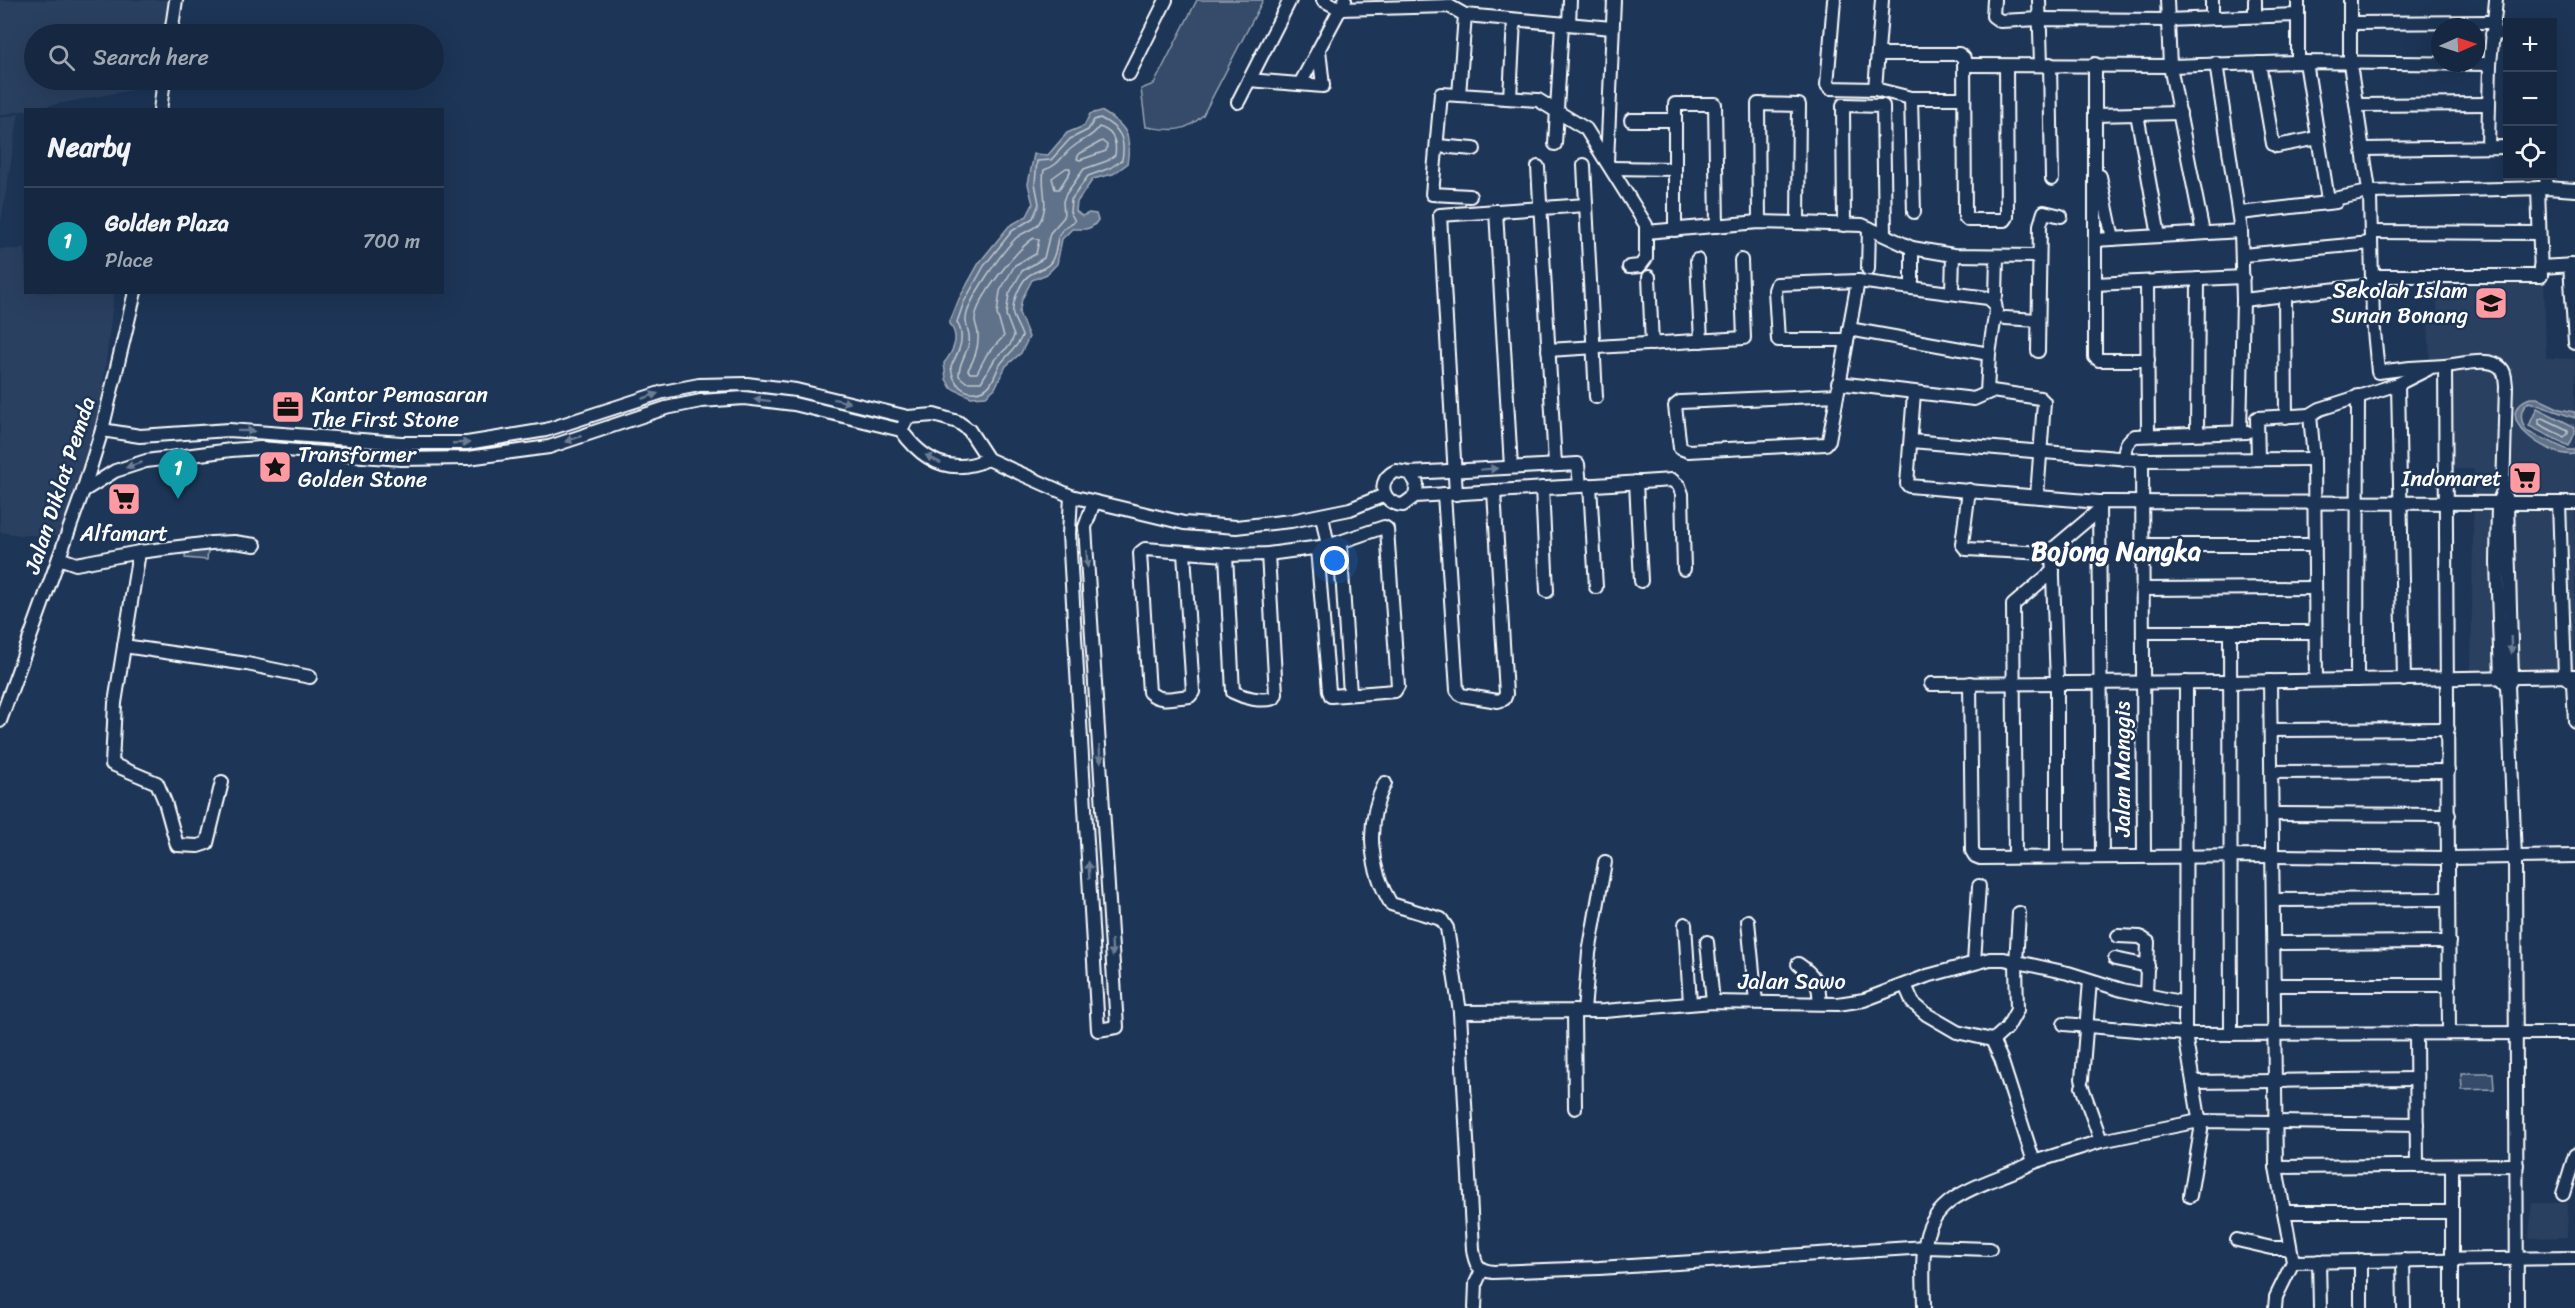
<!DOCTYPE html>
<meta charset="utf-8">
<style>
:root{--surface:#162841;--page:#23344c;--text:#f1f3f6;--muted:#9ea6b1;--line:#35445a;--accent:#bca0f2}
body{margin:0;font-family:Sriracha,sans-serif;background:var(--page);color:var(--text)}
.controls{position:absolute;right:18px;top:18px;display:grid;overflow:hidden;border-radius:0px;box-shadow:0 6px 24px #0002}
.controls button{width:54px;height:54px;display:grid;place-items:center;padding:0;border:0;border-bottom:2px solid var(--line);background:var(--surface);color:var(--text);font:30px sans-serif}
.compass{position:absolute;left:2431px;top:18px;width:54px;height:54px;border-radius:50%;background:var(--surface);box-shadow:0 6px 24px #0002;rotate:87deg}
.you{position:absolute;left:1335px;top:561px;width:21px;height:21px;margin:-15px;border:4px solid #fff;border-radius:50%;background:#1a73e8;box-shadow:0 0 0 9px #1a73e833}
.badge{display:grid;place-items:center;width:39px;height:39px;border-radius:50%;background:var(--accent);color:#fff;font-size:20px;font-weight:700}
.pin{position:absolute;translate:-50% -50px;filter:drop-shadow(0 2px 3px #0008)}
.pin::after{content:'';position:absolute;top:32px;width:21px;height:18px;background:inherit;clip-path:polygon(0 0,100% 0,50% 100%)}
.list{margin:0;padding:0;list-style:none}
h2{display:flex;justify-content:space-between;align-items:center;height:78px;margin:0;padding:0 24px;font-size:26px}
h2 small{font-size:20px;font-weight:400;color:var(--muted)}
.list li{display:grid;grid-template-columns:39px 1fr auto;gap:18px;align-items:center;box-sizing:border-box;height:108px;padding:0 24px;border-top:2px solid var(--line)}
.list b{display:block;font-size:22px;white-space:nowrap}
.list p{margin:0;font-size:20px;white-space:nowrap;color:var(--muted)}
.list em{font-size:20px;font-style:normal;color:var(--muted)}
.icon{flex:none;width:33px;height:33px;fill:none;stroke:currentColor;stroke-width:2;stroke-linecap:round;stroke-linejoin:round}
.map{position:relative;flex:none;width:2575px;height:1308px;overflow:hidden}
.search{position:absolute;background:var(--surface);box-shadow:0 6px 24px #0002;left:24px;top:24px;width:420px;height:66px;display:flex;align-items:center;gap:15px;box-sizing:border-box;padding:0 21px;border-radius:33px;color:var(--muted);font-size:22px}
.panel{position:absolute;background:var(--surface);box-shadow:0 6px 24px #0002;left:24px;top:108px;width:420px;height:186px;border-radius:0px}
.map>svg:first-child{display:block}
.built{fill:#2a4161}
.green{fill:#364b69;stroke:#9aa5b4;stroke-width:1.5}
.water{fill:#617289;stroke:#a0aab8;stroke-width:1.5}
.lines{fill:none;stroke-linecap:round;stroke-linejoin:round}
.shore{stroke:#c0c7d0;stroke-width:1.5}
.minor-casing{stroke:#fff;stroke-width:16}
.minor{stroke:#1d3557;stroke-width:12}
.oneway{fill:#6c7c92}
.labels{text-anchor:middle;stroke-width:5;stroke-linejoin:round;paint-order:stroke}
.poi-label{font-size:22px;fill:#fff;stroke:#1d3557;text-anchor:end}
.street-label{font-size:22px;fill:#fff;stroke:#1d3557}
.quarter-label{font-size:26px;font-weight:bold;fill:#fff;stroke:#1d3557}
</style>
<div class="map">
<svg width="2575" height="1308" viewBox="0 0 2575 1308">
<rect width="100%" height="100%" fill="#1d3557"/>
<filter id="ink" filterUnits="userSpaceOnUse"><feTurbulence type="fractalNoise" baseFrequency=".0167" numOctaves="2"/><feDisplacementMap in="SourceGraphic" scale="12" xChannelSelector="R" yChannelSelector="G"/><feConvolveMatrix kernelMatrix="1 2 1 2 8 2 1 2 1" color-interpolation-filters="sRGB"/></filter>
<g filter="url(#ink)">
<g class="built">
<path d="M0,0H168L162,34H34V80H154L153,86L0,115Z"/>
<path d="M19,114L0,227V118Z"/>
<path d="M0,249H25L26,292L114,293L97,438L64,536L20,535L0,532Z"/>
<path d="M2544,281L2546,358L2575,359V671L2471,673L2474,469H2449V360H2430L2428,323H2438L2436,283Z"/>
<path d="M2532,1203H2568L2567,1237L2529,1238Z"/>
</g>
<g class="green">
<path d="M1197,0H1263L1203,115C1184,134 1171,130 1146,127L1141,89L1154,84Z"/>
<path d="M186,547L208,549L207,560L185,558Z"/>
<path d="M2461,1073H2493L2494,1089L2462,1090Z"/>
</g>
<g class="water">
<path d="M1101,111C1127,126 1132,134 1127,164L1113,174L1093,179L1077,202L1076,211L1082,216L1089,213L1096,214L1098,220C1091,231 1084,229 1072,229L1062,239L1057,264L1047,274L1032,280L1022,299L1019,313L1029,337L1021,353L1006,366L995,388L986,396L971,397L951,388L946,379L944,363C953,352 961,336 949,324L959,299L979,263L1009,226L1027,216L1033,204L1028,184L1034,154L1048,155L1067,133L1084,126L1090,114Z"/>
<path d="M2530,398H2537L2560,409L2575,412V418L2529,402C2518,409 2520,423 2528,432L2568,450H2575V454C2549,459 2487,415 2530,398Z"/>
<path d="M2537,408L2575,427V433L2569,446L2529,426Z"/>
</g>
<g class="lines">
<g class="shore">
<path d="M1100,118C1120,128 1126,138 1122,160L1110,168L1088,176L1071,200L1070,212L1075,221C1049,235 1062,244 1051,262C1046,269 1038,270 1031,274C1021,279 1011,304 1013,315C1015,322 1020,329 1022,336C1017,348 1009,353 1002,362C995,370 994,386 983,390C964,398 952,382 951,366C959,352 966,337 957,322L964,302L984,266L1012,231L1033,218L1039,204L1035,183L1037,161L1051,160L1070,139L1088,130L1094,120Z"/>
<path d="M1099,127C1113,131 1117,142 1115,155L1107,161L1084,169L1066,194L1063,201L1064,217L1050,233L1044,258L1022,271L1009,294L1006,315L1014,336L1010,345L995,359L981,382H966L959,376C958,364 967,354 969,342C971,333 965,326 966,319C967,300 1003,251 1016,238C1023,232 1034,230 1039,223C1051,204 1040,189 1044,170C1060,165 1061,156 1073,147C1082,139 1092,138 1099,127Z"/>
<path d="M1102,141L1107,145L1106,151L1080,160L1077,159L1079,154Z"/>
<path d="M1066,168H1070V172L1059,189H1055L1052,178Z"/>
<path d="M1034,238L1039,240L1036,254L1015,265L1000,291L997,314L1004,336L987,354L977,373H970L968,370C974,360 979,346 978,334C978,330 975,324 975,320C975,301 1018,247 1034,238Z"/>
<path d="M2543,418L2568,430V434L2564,437L2539,424V419Z"/>
</g>
<g class="minor-casing">
<g id="minor">
<path d="M1323,0L1340,9L1449,6L1465,15L1459,95L1538,100L1586,129L1646,225V232L1759,222L1862,225L1912,248L1953,255L2038,256"/>
<path d="M1834,0L1827,85L1830,88L1875,89"/>
<path d="M1882,0L1875,89L1911,98H1964"/>
<path d="M1994,0L1993,16L2000,21L2040,19L2167,20L2297,15"/>
<path d="M2039,0L2041,64"/>
<path d="M2167,0L2170,66L2203,233"/>
<path d="M2350,0V64L2370,197L2373,321L2378,372L2410,368L2445,366L2449,1032"/>
<path d="M1465,15L1612,28"/>
<path d="M2255,16V0"/>
<path d="M2212,17V0"/>
<path d="M2350,23L2493,22"/>
<path d="M1569,24L1570,0"/>
<path d="M171,34L176,0"/>
<path d="M2492,34L2508,33"/>
<path d="M1878,54H1959L1964,58L1965,217L1968,220H2005L2007,217L2006,66"/>
<path d="M2298,62V0"/>
<path d="M2306,62L2328,200L2369,192L2547,188L2575,190"/>
<path d="M2216,63L2241,231L2243,300L2240,432"/>
<path d="M2259,63L2273,144L2277,146L2318,138"/>
<path d="M2050,64L2052,179"/>
<path d="M2095,64V357L2099,360H2148"/>
<path d="M1965,65L2170,66L2298,62L2490,64"/>
<path d="M1129,74L1166,0"/>
<path d="M1249,80L1323,86L1319,50"/>
<path d="M1300,84L1345,0"/>
<path d="M1459,95L1441,94L1432,194L1470,196"/>
<path d="M1510,98L1514,20"/>
<path d="M1911,98L1914,212"/>
<path d="M1238,102L1290,0"/>
<path d="M2357,105L2488,104"/>
<path d="M160,110L164,80"/>
<path d="M2137,114L2159,236"/>
<path d="M2095,115L2180,113"/>
<path d="M1631,120H1675"/>
<path d="M1555,144L1562,24"/>
<path d="M1437,146L1474,149"/>
<path d="M2488,146L2490,64L2496,0"/>
<path d="M2364,149L2508,147"/>
<path d="M1607,162L1614,0"/>
<path d="M1584,165L1596,397"/>
<path d="M1538,167L1555,464"/>
<path d="M1611,168L1675,169"/>
<path d="M2100,176L2113,239"/>
<path d="M2546,176L2547,188"/>
<path d="M1496,211L1511,467"/>
<path d="M2240,213L2336,202"/>
<path d="M1759,222L1758,104L1799,105L1798,223"/>
<path d="M1844,225L1843,105L1883,106L1885,234"/>
<path d="M1675,230V104H1715L1717,226"/>
<path d="M2371,232L2539,233"/>
<path d="M2095,240L2241,231"/>
<path d="M1912,248V281"/>
<path d="M2243,255L2371,243"/>
<path d="M1697,260L1701,341"/>
<path d="M2570,265L2575,343"/>
<path d="M1629,267L1640,266L1646,258V232"/>
<path d="M2540,267L2575,265"/>
<path d="M1868,269L1869,228"/>
<path d="M2372,276H2541L2538,188"/>
<path d="M1649,277L1652,344"/>
<path d="M2147,282L2148,434"/>
<path d="M2095,284L2243,277"/>
<path d="M1952,290L1953,255"/>
<path d="M2285,295L2286,417"/>
<path d="M1996,296L1997,256"/>
<path d="M2243,300L2372,285"/>
<path d="M2005,318L2038,320"/>
<path d="M1849,329L1989,354"/>
<path d="M1847,340H1778L1775,290L1777,284L1858,281L1988,298L1995,304L1996,310L1989,354L1987,393"/>
<path d="M1548,350L1744,338L1741,260"/>
<path d="M2038,351L2040,225L2044,212L2061,216"/>
<path d="M2445,366C2459,365 2490,356 2501,368C2506,373 2505,380 2506,386L2503,491L2498,503L2497,563L2501,678L2506,683"/>
<path d="M1838,383L1974,399L1992,391L2040,398L2044,402L2037,496"/>
<path d="M2398,384L2404,680"/>
<path d="M1914,393L1907,484L1909,486L2099,502"/>
<path d="M1837,395L1680,402L1675,406L1680,448L1688,451L1826,444L1829,440L1858,281"/>
<path d="M2310,415L2320,409L2398,384L2428,369"/>
<path d="M102,430L140,436L229,430L401,443H467L546,430L663,392L699,385L747,384L796,390L908,417"/>
<path d="M2197,433L2198,279"/>
<path d="M1911,441L2142,460L2314,459"/>
<path d="M2258,458L2257,418L2310,415L2314,459L2316,680"/>
<path d="M988,459C951,476 923,461 901,430L908,417L934,415L958,422L969,430L988,459L1071,496L1184,523L1236,527L1291,521L1350,509L1385,495"/>
<path d="M2124,459C2125,448 2125,442 2135,436L2247,432"/>
<path d="M2142,460L2144,856"/>
<path d="M1410,473L1578,464L1580,486L1415,496L1403,505C1381,504 1376,479 1396,471L1410,473L1417,484L1415,496"/>
<path d="M1636,482L1641,581"/>
<path d="M1590,485L1596,587"/>
<path d="M1580,486L1672,480L1679,486L1682,494L1684,569"/>
<path d="M1542,488L1547,591"/>
<path d="M1969,490L1962,544L1966,549L2048,553L2099,510"/>
<path d="M83,491L115,471L146,461L231,450L260,448L401,459L468,458L549,447L666,408L701,401L744,398L794,404L901,430"/>
<path d="M2503,491L2507,503L2512,678L2508,685L2515,858L2517,1308"/>
<path d="M1444,494L1457,690L1461,695L1498,701L1504,699L1506,694L1494,491"/>
<path d="M1456,494L1440,215L1586,205"/>
<path d="M1071,496L1069,534L1098,1030L1117,1027L1085,527L1094,502"/>
<path d="M2559,503L2565,676L2570,680"/>
<path d="M1322,516L1328,546"/>
<path d="M1340,542L1350,694"/>
<path d="M2142,545H2315"/>
<path d="M2052,551L2057,682V856"/>
<path d="M139,552L115,703L112,764L157,783L165,802L177,845L198,846L207,843L222,782"/>
<path d="M1184,553L1193,692L1190,696C1176,697 1160,703 1149,692L1140,553L1145,549L1226,555L1268,554L1328,546L1384,527L1387,529L1398,686L1395,691L1331,696L1329,691L1317,548"/>
<path d="M1226,555L1233,692C1245,698 1261,702 1274,698L1276,694L1268,554"/>
<path d="M59,558L76,564L139,552L211,543L234,542L255,545"/>
<path d="M2142,589L2315,588"/>
<path d="M2143,632H2315"/>
<path d="M2230,632L2231,1034"/>
<path d="M124,646L247,664L310,677"/>
<path d="M2575,679L2573,683L2575,721"/>
<path d="M2357,680L2358,396"/>
<path d="M2270,681L2276,1167L2293,1262L2276,1297L2275,1308"/>
<path d="M2186,682L2185,1034L2201,1130L2190,1196"/>
<path d="M1970,683L1972,851L1975,856L1980,858L2274,856L2447,858L2575,856"/>
<path d="M1931,684L2229,682L2575,676"/>
<path d="M0,721L83,491L102,430L135,292"/>
<path d="M2271,730L2448,729"/>
<path d="M2272,772L2448,771"/>
<path d="M1385,783C1365,823 1369,867 1391,904L1441,919L1447,928L1460,1012L1473,1249C1475,1264 1477,1270 1493,1272L1599,1268L1926,1247L1990,1249"/>
<path d="M2273,814L2449,815"/>
<path d="M2015,856L2013,605L2053,571"/>
<path d="M2102,856L2099,502L2575,503"/>
<path d="M2273,900L2448,899"/>
<path d="M1748,921L1756,1002"/>
<path d="M1685,924L1690,1003"/>
<path d="M2118,936L2140,937L2148,942L2146,995"/>
<path d="M1707,942L1713,1002"/>
<path d="M2274,943L2449,942"/>
<path d="M2115,959L2148,966"/>
<path d="M1974,962L1979,886"/>
<path d="M1798,964C1813,974 1821,984 1819,1003"/>
<path d="M1905,985L1913,1003L1926,1014L1957,1032L1992,1040L1997,1037L2007,1028L2017,1010L2016,963L2019,913"/>
<path d="M2274,985H2449"/>
<path d="M1574,1011L1575,1108"/>
<path d="M1584,1011L1589,953L1605,862"/>
<path d="M1460,1012L1604,1011L1713,1002L1838,1004L1864,1000L1927,976L1990,959H2004L2068,973L2122,990L2185,1003"/>
<path d="M2064,1024L2185,1034L2575,1033"/>
<path d="M2416,1033L2417,1166"/>
<path d="M1992,1040L2001,1059L2034,1162L2101,1141L2199,1121L2417,1124"/>
<path d="M2082,1079L2090,981"/>
<path d="M2193,1082L2416,1079"/>
<path d="M2082,1087L2101,1141"/>
<path d="M2452,1166V1308"/>
<path d="M2276,1167L2517,1165"/>
<path d="M2563,1194L2575,1155"/>
<path d="M2284,1212H2452"/>
<path d="M2237,1240L2272,1248H2290"/>
<path d="M2361,1260V1308"/>
<path d="M2403,1260L2404,1308"/>
<path d="M2319,1261L2320,1308"/>
<path d="M2293,1262L2575,1258"/>
<path d="M1475,1308L1476,1283L1482,1270"/>
<path d="M1924,1308C1924,1286 1921,1260 1926,1239C1936,1189 1996,1183 2034,1162"/>
</g>
</g>
<use href="#minor" class="minor"/>
</g>
<defs><path id="oneway-solid" d="M-6-.8H1V-3.2L6.5 0L1 3.2V.8H-6Z" transform="scale(1.5)"/></defs>
<g class="oneway">
<use href="#oneway-solid" transform="translate(650 396) rotate(-18)"/>
<use href="#oneway-solid" transform="translate(762 400) rotate(-173)"/>
<use href="#oneway-solid" transform="translate(842 401) rotate(14)"/>
<use href="#oneway-solid" transform="translate(246 431) rotate(1)"/>
<use href="#oneway-solid" transform="translate(573 439) rotate(161)"/>
<use href="#oneway-solid" transform="translate(461 443) rotate(-2)"/>
<use href="#oneway-solid" transform="translate(933 459) rotate(-153)"/>
<use href="#oneway-solid" transform="translate(134 465) rotate(162)"/>
<use href="#oneway-solid" transform="translate(1489 469) rotate(-4)"/>
<use href="#oneway-solid" transform="translate(1087 559) rotate(86)"/>
<use href="#oneway-solid" transform="translate(2511 645) rotate(88)"/>
<use href="#oneway-solid" transform="translate(1100 754) rotate(86)"/>
<use href="#oneway-solid" transform="translate(1089 870) rotate(-93)"/>
<use href="#oneway-solid" transform="translate(1112 948) rotate(86)"/>
</g>
</g>
<defs>
<g id="school-square" transform="scale(1.725)"><rect x="-9" y="-9" width="18" height="18" rx="4" fill="#ff9aa2" stroke="#1d3557"/><path d="M0-5L7-2L0 1L-7-2ZM-4 1L0 2.5L4 1V4Q0 6-4 4Z" fill="#111"/></g>
<g id="office-square" transform="scale(1.725)"><rect x="-9" y="-9" width="18" height="18" rx="4" fill="#ff9aa2" stroke="#1d3557"/><path d="M-6-3h4V-5.5h4V-3h4V5H-6ZM-1-4.5V-3h2v-1.5ZM-6 0V1H6V0Z" fill="#111"/></g>
<g id="sight-square" transform="scale(1.725)"><rect x="-9" y="-9" width="18" height="18" rx="4" fill="#ff9aa2" stroke="#1d3557"/><path d="M0-6L1.8-2.2L6-1.7L2.9 1.2L3.7 5.4L0 3.3L-3.7 5.4L-2.9 1.2L-6-1.7L-1.8-2.2Z" fill="#111"/></g>
<g id="supermarket-square" transform="scale(1.725)"><rect x="-9" y="-9" width="18" height="18" rx="4" fill="#ff9aa2" stroke="#1d3557"/><path d="M-6-5.5h2.5l.6 2H6L4.5 2H-2.5L-4.4-4H-6ZM-1.5 3.2a1.3 1.3 0 1 0 .1 0ZM3 3.2a1.3 1.3 0 1 0 .1 0Z" fill="#111"/></g>
</defs>
<g fill-rule="evenodd">
<use href="#school-square" x="2491" y="303"/>
<use href="#office-square" x="288" y="407"/>
<use href="#sight-square" x="275" y="467"/>
<use href="#supermarket-square" x="2525" y="478"/>
<use href="#supermarket-square" x="124" y="499"/>
</g>
<g class="labels">
<g class="poi-label">
<text x="2468" y="298">Sekolah Islam<tspan x="2468" dy="25">Sunan Bonang</tspan></text>
<text x="311" y="402" text-anchor="start">Kantor Pemasaran<tspan x="311" dy="25">The First Stone</tspan></text>
<text x="298" y="462" text-anchor="start">Transformer<tspan x="298" dy="25">Golden Stone</tspan></text>
<text x="2502" y="486">Indomaret</text>
<text x="124" y="541" text-anchor="middle">Alfamart</text>
</g>
<g class="street-label">
<text transform="translate(59 485) rotate(-72)" y="8">Jalan Diklat Pemda</text>
<text transform="translate(2122 769) rotate(-90)" y="8">Jalan Manggis</text>
<text x="1792" y="989">Jalan Sawo</text>
</g>
<g class="quarter-label">
<text x="2116" y="560">Bojong Nangka</text>
</g>
</g>
</svg>
<div class="controls">
<button>+</button>
<button>−</button>
<button><svg class="icon" aria-label="locate" viewBox="0 0 24 24"><circle cx="12" cy="12" r="6"/><path d="M12 2v4M12 18v4M2 12h4M18 12h4"/></svg></button>
</div>
<svg class="compass" viewBox="-18 -18 36 36"><path d="M0-13l5 13h-10z" fill="#e53935"/><path d="M0 13l5-13h-10z" fill="#9ea6b1"/></svg>
<div class="you"></div>
<div class="pin badge" style="left:178px;top:499px;background:#0f9aa8">1</div>
<div class="search"><svg class="icon" aria-label="search" viewBox="0 0 24 24"><circle cx="10" cy="10" r="6"/><path d="M15 15l6 6"/></svg>Search here</div>
<section class="panel">
<h2>Nearby<small></small></h2>
<ul class="list">
<li><span class="badge" style="background:#0f9aa8">1</span><div><b>Golden Plaza</b><p>Place</p></div><em>700 m</em></li>
</ul>
</section>
</div>
